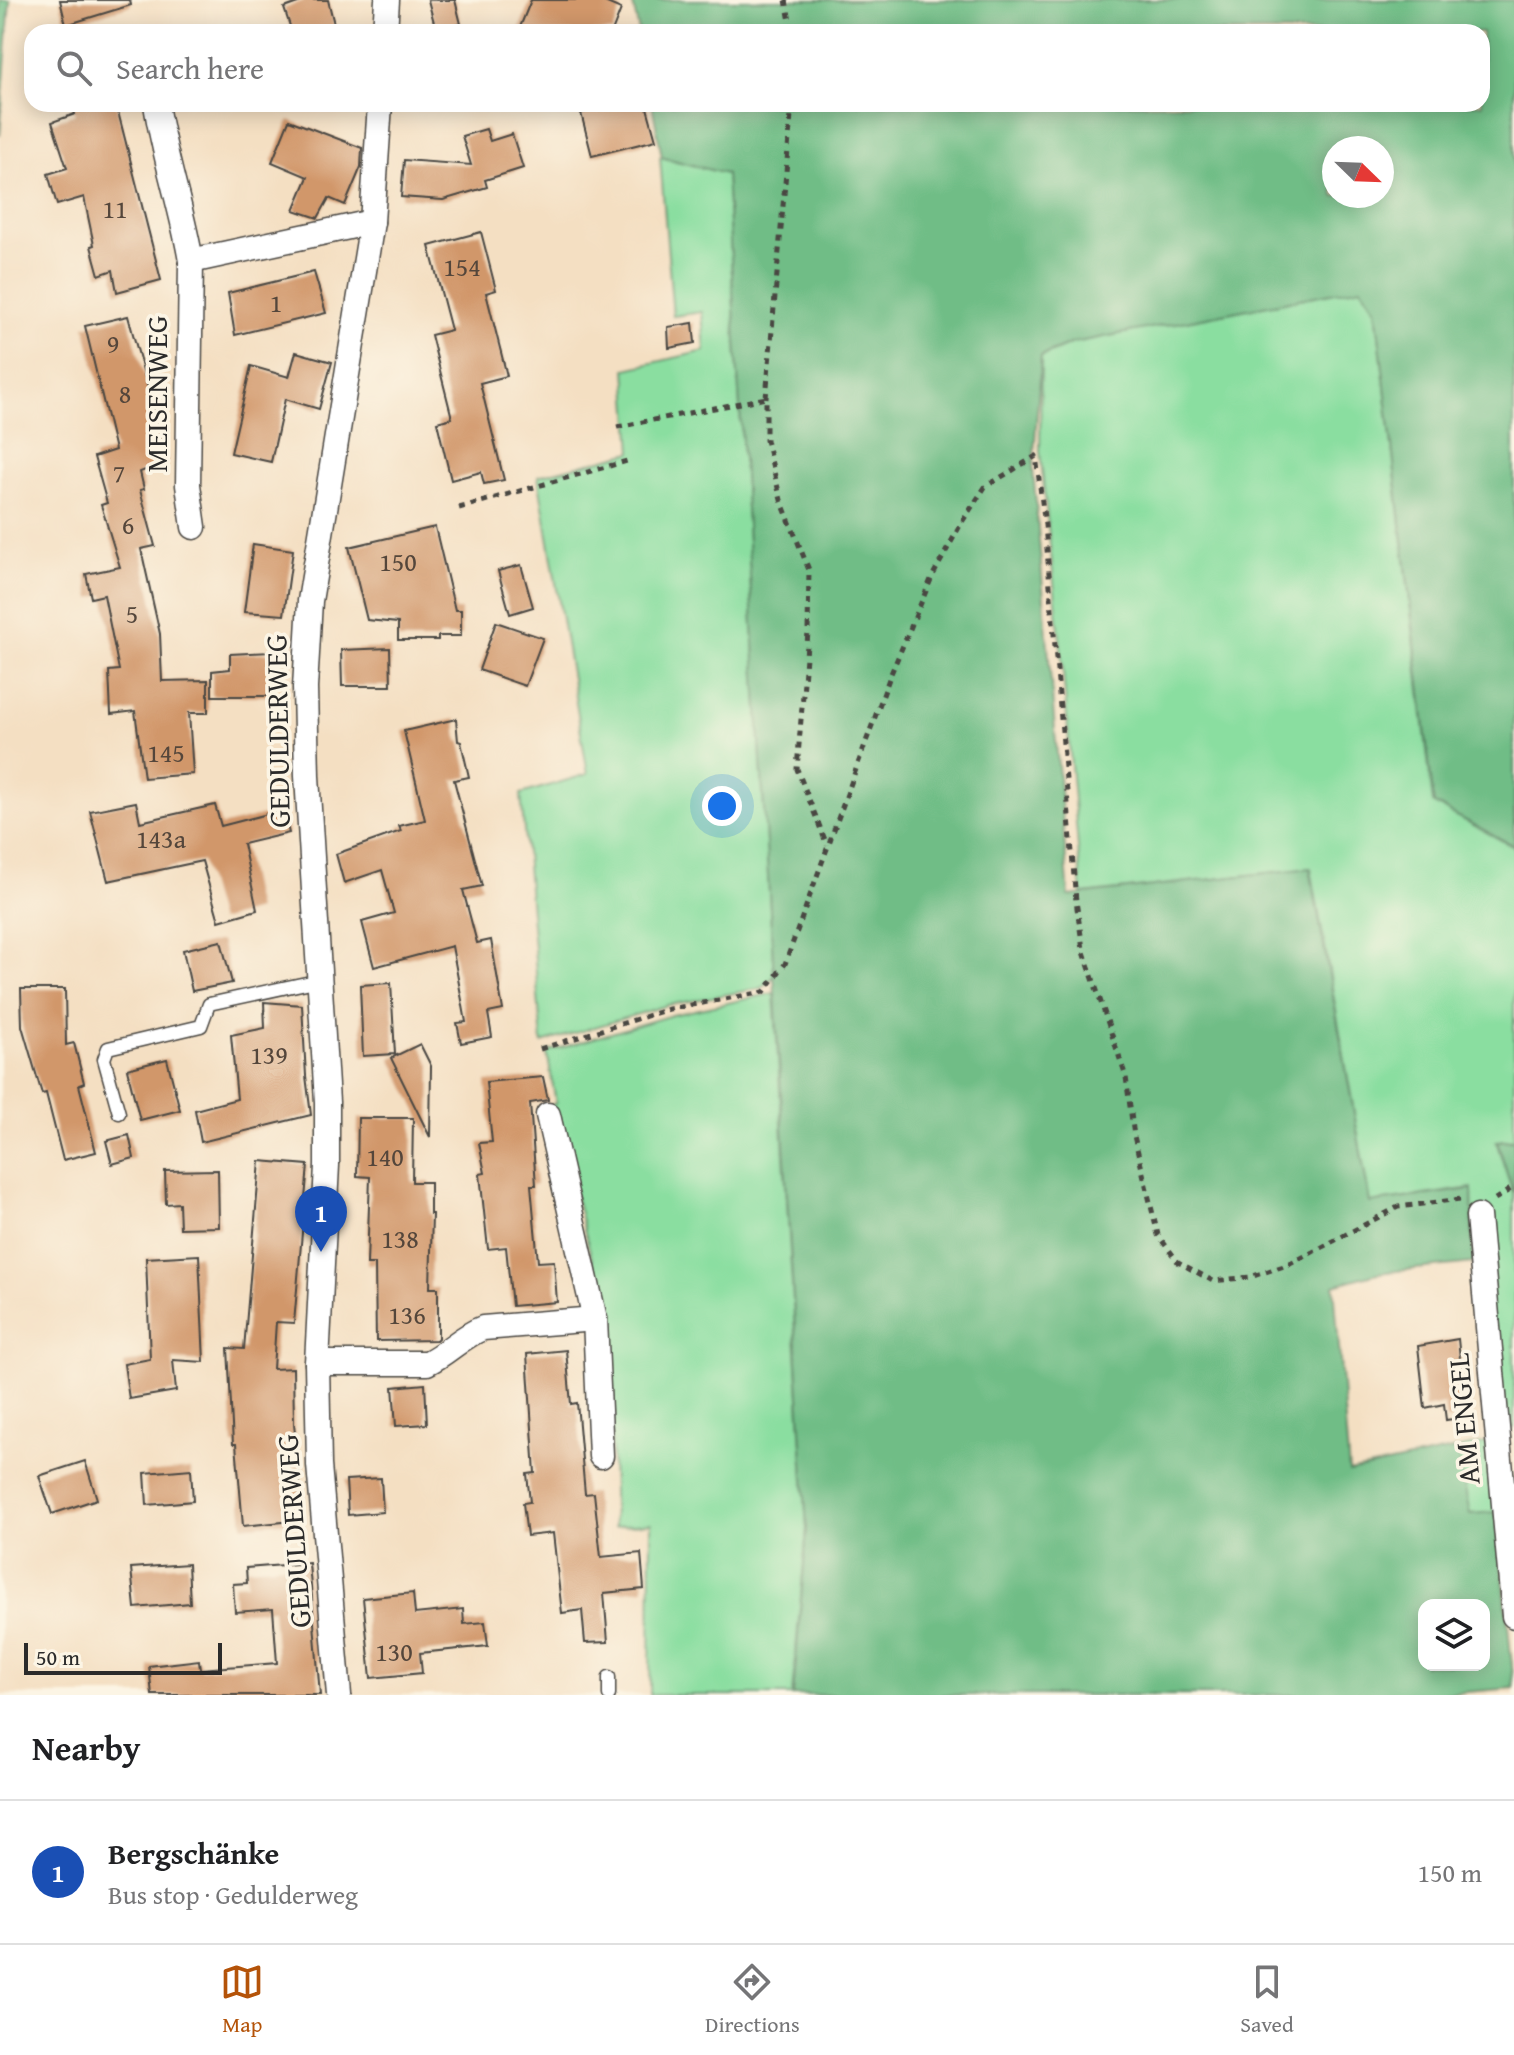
<!DOCTYPE html>
<meta charset="utf-8">
<style>
:root{--surface:#fff;--page:#f6f6f6;--text:#202124;--muted:#757577;--line:#e0e0e0;--accent:#b45309}
body{margin:0;font-family:"Gentium Book Plus",serif;background:var(--page);color:var(--text)}
.controls{position:absolute;right:24px;bottom:24px;display:grid;overflow:hidden;border-radius:16px;box-shadow:0 4px 20px #0003}
.controls button{width:72px;height:72px;display:grid;place-items:center;padding:0;border:0;border-bottom:2px solid var(--line);background:var(--surface);color:var(--text);font:40px sans-serif}
.compass{position:absolute;left:1322px;top:136px;width:72px;height:72px;border-radius:50%;background:var(--surface);box-shadow:0 4px 20px #0003;rotate:113deg}
.scale{position:absolute;left:24px;bottom:20px;width:198px;box-sizing:border-box;padding-left:8px;border:4px solid #2b2b2b;border-top:0;font-size:22px;line-height:28px;white-space:nowrap;color:#2b2b2b;-webkit-text-stroke:6px #fcf5e5;paint-order:stroke}
.you{position:absolute;left:722px;top:806px;width:28px;height:28px;margin:-20px;border:6px solid #fff;border-radius:50%;background:#1a73e8;box-shadow:0 0 0 12px #1a73e833}
.badge{display:grid;place-items:center;width:52px;height:52px;border-radius:50%;background:var(--accent);color:#fff;font-size:26px;font-weight:700}
.pin{position:absolute;translate:-50% -66px;filter:drop-shadow(0 2px 4px #0008)}
.pin::after{content:'';position:absolute;top:42px;width:28px;height:24px;background:inherit;clip-path:polygon(0 0,100% 0,50% 100%)}
.list{margin:0;padding:0;list-style:none}
h2{display:flex;justify-content:space-between;align-items:center;height:104px;margin:0;padding:0 32px;font-size:34px}
h2 small{font-size:26px;font-weight:400;color:var(--muted)}
.list li{display:grid;grid-template-columns:52px 1fr auto;gap:24px;align-items:center;box-sizing:border-box;height:144px;padding:0 32px;border-top:2px solid var(--line)}
.list b{display:block;font-size:30px;white-space:nowrap}
.list p{margin:0;font-size:26px;white-space:nowrap;color:var(--muted)}
.list em{font-size:26px;font-style:normal;color:var(--muted)}
.icon{flex:none;width:44px;height:44px;fill:none;stroke:currentColor;stroke-width:2;stroke-linecap:round;stroke-linejoin:round}
.map{position:relative;flex:none;width:1514px;height:1695px;overflow:hidden}
.search{position:absolute;background:var(--surface);box-shadow:0 4px 20px #0003;left:24px;right:24px;top:24px;height:88px;display:flex;align-items:center;gap:20px;box-sizing:border-box;padding:0 28px;border-radius:24px;color:var(--muted);font-size:30px}
.sheet{height:248px;background:var(--surface)}
nav{display:flex;justify-content:space-around;align-items:center;box-sizing:border-box;height:112px;border-top:2px solid var(--line);background:var(--surface);font-size:22px;color:var(--muted)}
nav a{display:grid;justify-items:center;gap:4px}
nav .on{color:var(--accent)}
.map>svg:first-child{display:block}
.green{fill:#8adea0;stroke:#5a8466;stroke-width:2}
.forest{fill:#6fbd86;stroke:#4d7458;stroke-width:2;fill-rule:evenodd}
.building{fill:#d1976a}
.lines{fill:none;stroke-linecap:round;stroke-linejoin:round}
.lane-casing{stroke:#494642;stroke-width:15}
.street-casing{stroke:#494642;stroke-width:27}
.path{stroke:#494642;stroke-width:5;stroke-dasharray:6 6;stroke-linecap:butt}
.lane{stroke:#fff;stroke-width:12}
.street{stroke:#fff;stroke-width:24}
.labels{text-anchor:middle;stroke-width:7;stroke-linejoin:round;paint-order:stroke}
.number-label{font-size:26px;fill:#54463b}
.street-label{font-size:30px;fill:#2b2b2b;stroke:#fcf5e5}
</style>
<div class="map">
<svg width="1514" height="1695" viewBox="0 0 1514 1695">
<rect width="100%" height="100%" fill="#fcf5e5"/>
<filter id="ink" filterUnits="userSpaceOnUse"><feTurbulence type="fractalNoise" baseFrequency=".0125" numOctaves="2"/><feDisplacementMap in="SourceGraphic" scale="16" xChannelSelector="R" yChannelSelector="G"/><feConvolveMatrix kernelMatrix="1 2 1 2 8 2 1 2 1" color-interpolation-filters="sRGB"/></filter>
<filter id="wash" filterUnits="userSpaceOnUse"><feTurbulence type="fractalNoise" baseFrequency=".006" numOctaves="4" result="noise"/><feDisplacementMap in="SourceGraphic" scale="32" xChannelSelector="R" yChannelSelector="G"/><feGaussianBlur stdDeviation="1.8" result="paint"/><feColorMatrix in="noise" values="0 0 0 0 0 0 0 0 0 0 0 0 0 0 0 0 0 1.4 0 .05"/><feComposite in="paint" operator="in"/></filter>
<g filter="url(#wash)">
<rect width="100%" height="100%" fill="#f4dfc2"/>
<g class="green">
<path d="M660,157L726,174L774,976L762,988L668,1005L542,1043L521,794L588,774L538,476L632,452L626,369L705,351L702,312L673,316Z"/>
<path d="M1361,287L1376,309L1433,803L1514,847V1139L1496,1141L1514,1196V1428L1503,1431L1473,1226L1472,1188L1370,1203L1311,868L1082,894L1061,648L1040,451L1041,357L1073,343Z"/>
<path d="M774,993L807,1529L792,1695H650L651,1523L614,1527L608,1319L551,1105L556,1103L547,1052L672,1015Z"/>
<path d="M1490,1442L1497,1512L1469,1514L1457,1449Z"/>
</g>
<g class="forest">
<path d="M0,0H10L0,135Z"/>
<path d="M632,0H1514V846L1434,804L1376,309L1361,287L1073,343L1041,356L1033,469L1069,896L1310,868L1370,1203L1472,1189L1473,1263L1377,1273L1334,1285L1349,1472L1457,1449L1470,1514L1497,1512L1514,1688L1430,1695H793L807,1529L726,174L662,157L652,104H1482V32H639ZM1334,148H1382V196H1334ZM1424,1605H1484V1665H1424Z"/>
<path d="M1514,1140V1194L1497,1141Z"/>
</g>
<g id="blocks">
<g class="building">
<path d="M60,0H130L131,5L66,25Z"/>
<path d="M306,0H328L336,32H292L284,8Z"/>
<path d="M428,0H455L461,24L436,30Z"/>
<path d="M531,0H600L621,9L612,32H518Z"/>
<path d="M72,104H116L161,280L117,292L113,270L99,275L91,246L94,245L84,197L57,205L48,174L67,168L52,122L75,114Z"/>
<path d="M614,104H646L656,140L592,156L581,113Z"/>
<path d="M289,120L362,148L361,167L345,205L329,198L318,218L294,210L308,177L272,162Z"/>
<path d="M486,129L490,141L512,134L523,168L485,180L487,187L443,200L401,197L404,160L471,165L462,136Z"/>
<path d="M481,232L496,290L486,293L507,376L480,383L504,480L484,484L481,472L451,480L437,422L452,418L431,335L451,330L429,246Z"/>
<path d="M314,272L326,313L235,335L228,293Z"/>
<path d="M128,316L168,461L140,472L144,489L140,490L155,546L141,549L160,634L162,681L208,680V713H189L193,774L144,778L135,711L111,714L109,671L119,670L104,595L91,598L86,574L120,567L101,505L107,503L94,457L115,450L85,326Z"/>
<path d="M693,323L695,343L669,348L668,327Z"/>
<path d="M296,352L332,362L319,409L285,399L271,462L231,453L251,366L289,377Z"/>
<path d="M435,527L455,610H461V636H438V640H398V623L367,620L349,547Z"/>
<path d="M253,544L293,550L284,615L244,612Z"/>
<path d="M521,565L533,607L510,614L498,571Z"/>
<path d="M496,622L543,638L525,686L479,670Z"/>
<path d="M390,648L391,686H342L341,650Z"/>
<path d="M272,652L271,696H212V671L230,669V654Z"/>
<path d="M456,719L458,741L461,742L469,777L454,780L482,886L463,890L477,943L491,940L503,1010L488,1013L492,1037L461,1043L457,1023L466,1022L452,946L374,967L362,922L394,913L382,870L344,883L336,854L401,831L399,826L425,820L404,731Z"/>
<path d="M136,802L140,822L215,805L221,826L283,810L289,833L243,844L257,910L219,921L202,861L108,881L90,811Z"/>
<path d="M221,941L232,983L192,991L183,950Z"/>
<path d="M391,983L395,1054L363,1056L360,985Z"/>
<path d="M21,989H65L66,1045L74,1043L84,1083L79,1085L96,1152L63,1160L46,1093L42,1094L22,1026Z"/>
<path d="M264,1002L302,1005L306,1076L311,1115L201,1142L195,1110L237,1099L231,1035L265,1028Z"/>
<path d="M420,1044L431,1066L430,1137L391,1058Z"/>
<path d="M167,1059L180,1110L140,1120L127,1069Z"/>
<path d="M543,1077L548,1100L530,1103L536,1185H531L538,1262L554,1261L557,1302L512,1306L506,1247L488,1249L480,1174L485,1173L479,1143L492,1142L486,1082Z"/>
<path d="M358,1118H413L412,1182H430V1214H432L430,1288H438V1338L436,1340L376,1341L375,1264H367L370,1177L357,1176Z"/>
<path d="M129,1135L134,1158L112,1164L106,1141Z"/>
<path d="M260,1161L308,1165L294,1323L276,1322L273,1369L293,1368L294,1423L303,1520L243,1526L236,1444H233L228,1348L244,1349Z"/>
<path d="M218,1170L219,1227L180,1228L179,1203L166,1204L165,1171Z"/>
<path d="M199,1255L204,1362L173,1360L176,1391L129,1399L124,1364L150,1359L146,1258Z"/>
<path d="M1458,1339L1466,1417L1446,1420L1444,1404L1425,1408L1418,1346Z"/>
<path d="M566,1350L571,1404L577,1403L585,1494L594,1493L601,1557L641,1553L644,1589L604,1593L608,1642L585,1643L582,1610L562,1613L553,1533L527,1536L523,1503L530,1502L527,1474L535,1473L527,1354Z"/>
<path d="M425,1384L427,1424L396,1426L393,1387Z"/>
<path d="M85,1461L97,1499L52,1514L39,1476Z"/>
<path d="M191,1469L193,1501L147,1505L145,1473Z"/>
<path d="M381,1478L383,1512L348,1515L346,1480Z"/>
<path d="M309,1563L320,1695H152L149,1666L199,1660L200,1669L277,1663L273,1609L235,1612L233,1584L247,1583L246,1568Z"/>
<path d="M188,1564L190,1603L135,1608L131,1568Z"/>
<path d="M413,1593L415,1614L463,1609L464,1624L485,1622L488,1646L420,1653L422,1673L371,1678L363,1598Z"/>
</g>
</g>
</g>
<g filter="url(#ink)">
<use href="#blocks" fill-opacity="0" stroke="#494642" stroke-width="2"/>
<g class="lines">
<g class="lane-casing">
<g id="lane">
<path d="M119,1113L104,1059L108,1048L201,1026L209,1004L320,980"/>
<path d="M609,1677V1695"/>
</g>
</g>
<g class="street-casing">
<g id="street">
<path d="M385,32L387,0"/>
<path d="M156,104C164,157 182,208 191,261L188,485L194,527"/>
<path d="M191,261L372,222"/>
<path d="M548,1115L595,1319L601,1456"/>
<path d="M1478,1216L1514,1616"/>
<path d="M317,1363H427C448,1353 462,1336 483,1328L595,1319"/>
<path d="M339,1695L319,1465L317,1363L327,1165V1102L307,776L305,688L310,601L372,222L380,104"/>
</g>
</g>
<g class="path">
<path d="M786,0L792,32"/>
<path d="M766,398L792,104"/>
<path d="M617,427L766,398V440L781,500L809,570L808,632L797,769L827,845"/>
<path d="M459,508L627,461"/>
<path d="M540,1049L669,1009L764,992L785,964L890,676L932,577L962,522L985,487L1036,456L1045,525L1076,901L1083,949L1126,1077L1134,1136L1158,1235L1178,1262L1213,1281L1250,1277L1290,1264L1398,1207L1461,1199"/>
<path d="M1495,1199L1514,1187"/>
</g>
<use href="#lane" class="lane"/>
<use href="#street" class="street"/>
</g>
</g>
<g class="labels">
<g class="number-label">
<text x="115" y="218">11</text>
<text x="462" y="276">154</text>
<text x="276" y="312">1</text>
<text x="113" y="353">9</text>
<text x="125" y="403">8</text>
<text x="119" y="482">7</text>
<text x="128" y="534">6</text>
<text x="398" y="571">150</text>
<text x="132" y="623">5</text>
<text x="166" y="762">145</text>
<text x="161" y="848">143a</text>
<text x="269" y="1064">139</text>
<text x="385" y="1166">140</text>
<text x="400" y="1248">138</text>
<text x="407" y="1324">136</text>
<text x="394" y="1661">130</text>
</g>
<g class="street-label">
<text transform="translate(157 394) rotate(-90)" y="10">MEISENWEG</text>
<text transform="translate(278 731) rotate(-91)" y="10">GEDULDERWEG</text>
<text transform="translate(1464 1419) rotate(-95)" y="10">AM ENGEL</text>
<text transform="translate(294 1531) rotate(-94)" y="10">GEDULDERWEG</text>
</g>
</g>
</svg>
<div class="controls">
<button><svg class="icon" aria-label="layers" viewBox="0 0 24 24"><path d="M12 4l9 5-9 5-9-5zM3 14l9 5 9-5"/></svg></button>
</div>
<svg class="compass" viewBox="-18 -18 36 36"><path d="M0-13l5 13h-10z" fill="#e53935"/><path d="M0 13l5-13h-10z" fill="#757577"/></svg>
<div class="scale">50 m</div>
<div class="you"></div>
<div class="pin badge" style="left:321px;top:1252px;background:#1a4fb4">1</div>
<div class="search"><svg class="icon" aria-label="search" viewBox="0 0 24 24"><circle cx="10" cy="10" r="6"/><path d="M15 15l6 6"/></svg>Search here</div>
</div>
<section class="sheet">
<h2>Nearby<small></small></h2>
<ul class="list">
<li><span class="badge" style="background:#1a4fb4">1</span><div><b>Bergschänke</b><p>Bus stop · Gedulderweg</p></div><em>150 m</em></li>
</ul>
</section>
<nav>
<a class="on"><svg class="icon" aria-label="map" viewBox="0 0 24 24"><path d="M3 6l6-2 6 2 6-2v14l-6 2-6-2-6 2zM9 4v14M15 6v14"/></svg>Map</a>
<a><svg class="icon" aria-label="directions" viewBox="0 0 24 24"><path d="M12 3l9 9-9 9-9-9zM9 14v-3h6M13 9l2 2-2 2"/></svg>Directions</a>
<a><svg class="icon" aria-label="saved" viewBox="0 0 24 24"><path d="M7 4h10v16l-5-4-5 4z"/></svg>Saved</a>
</nav>
